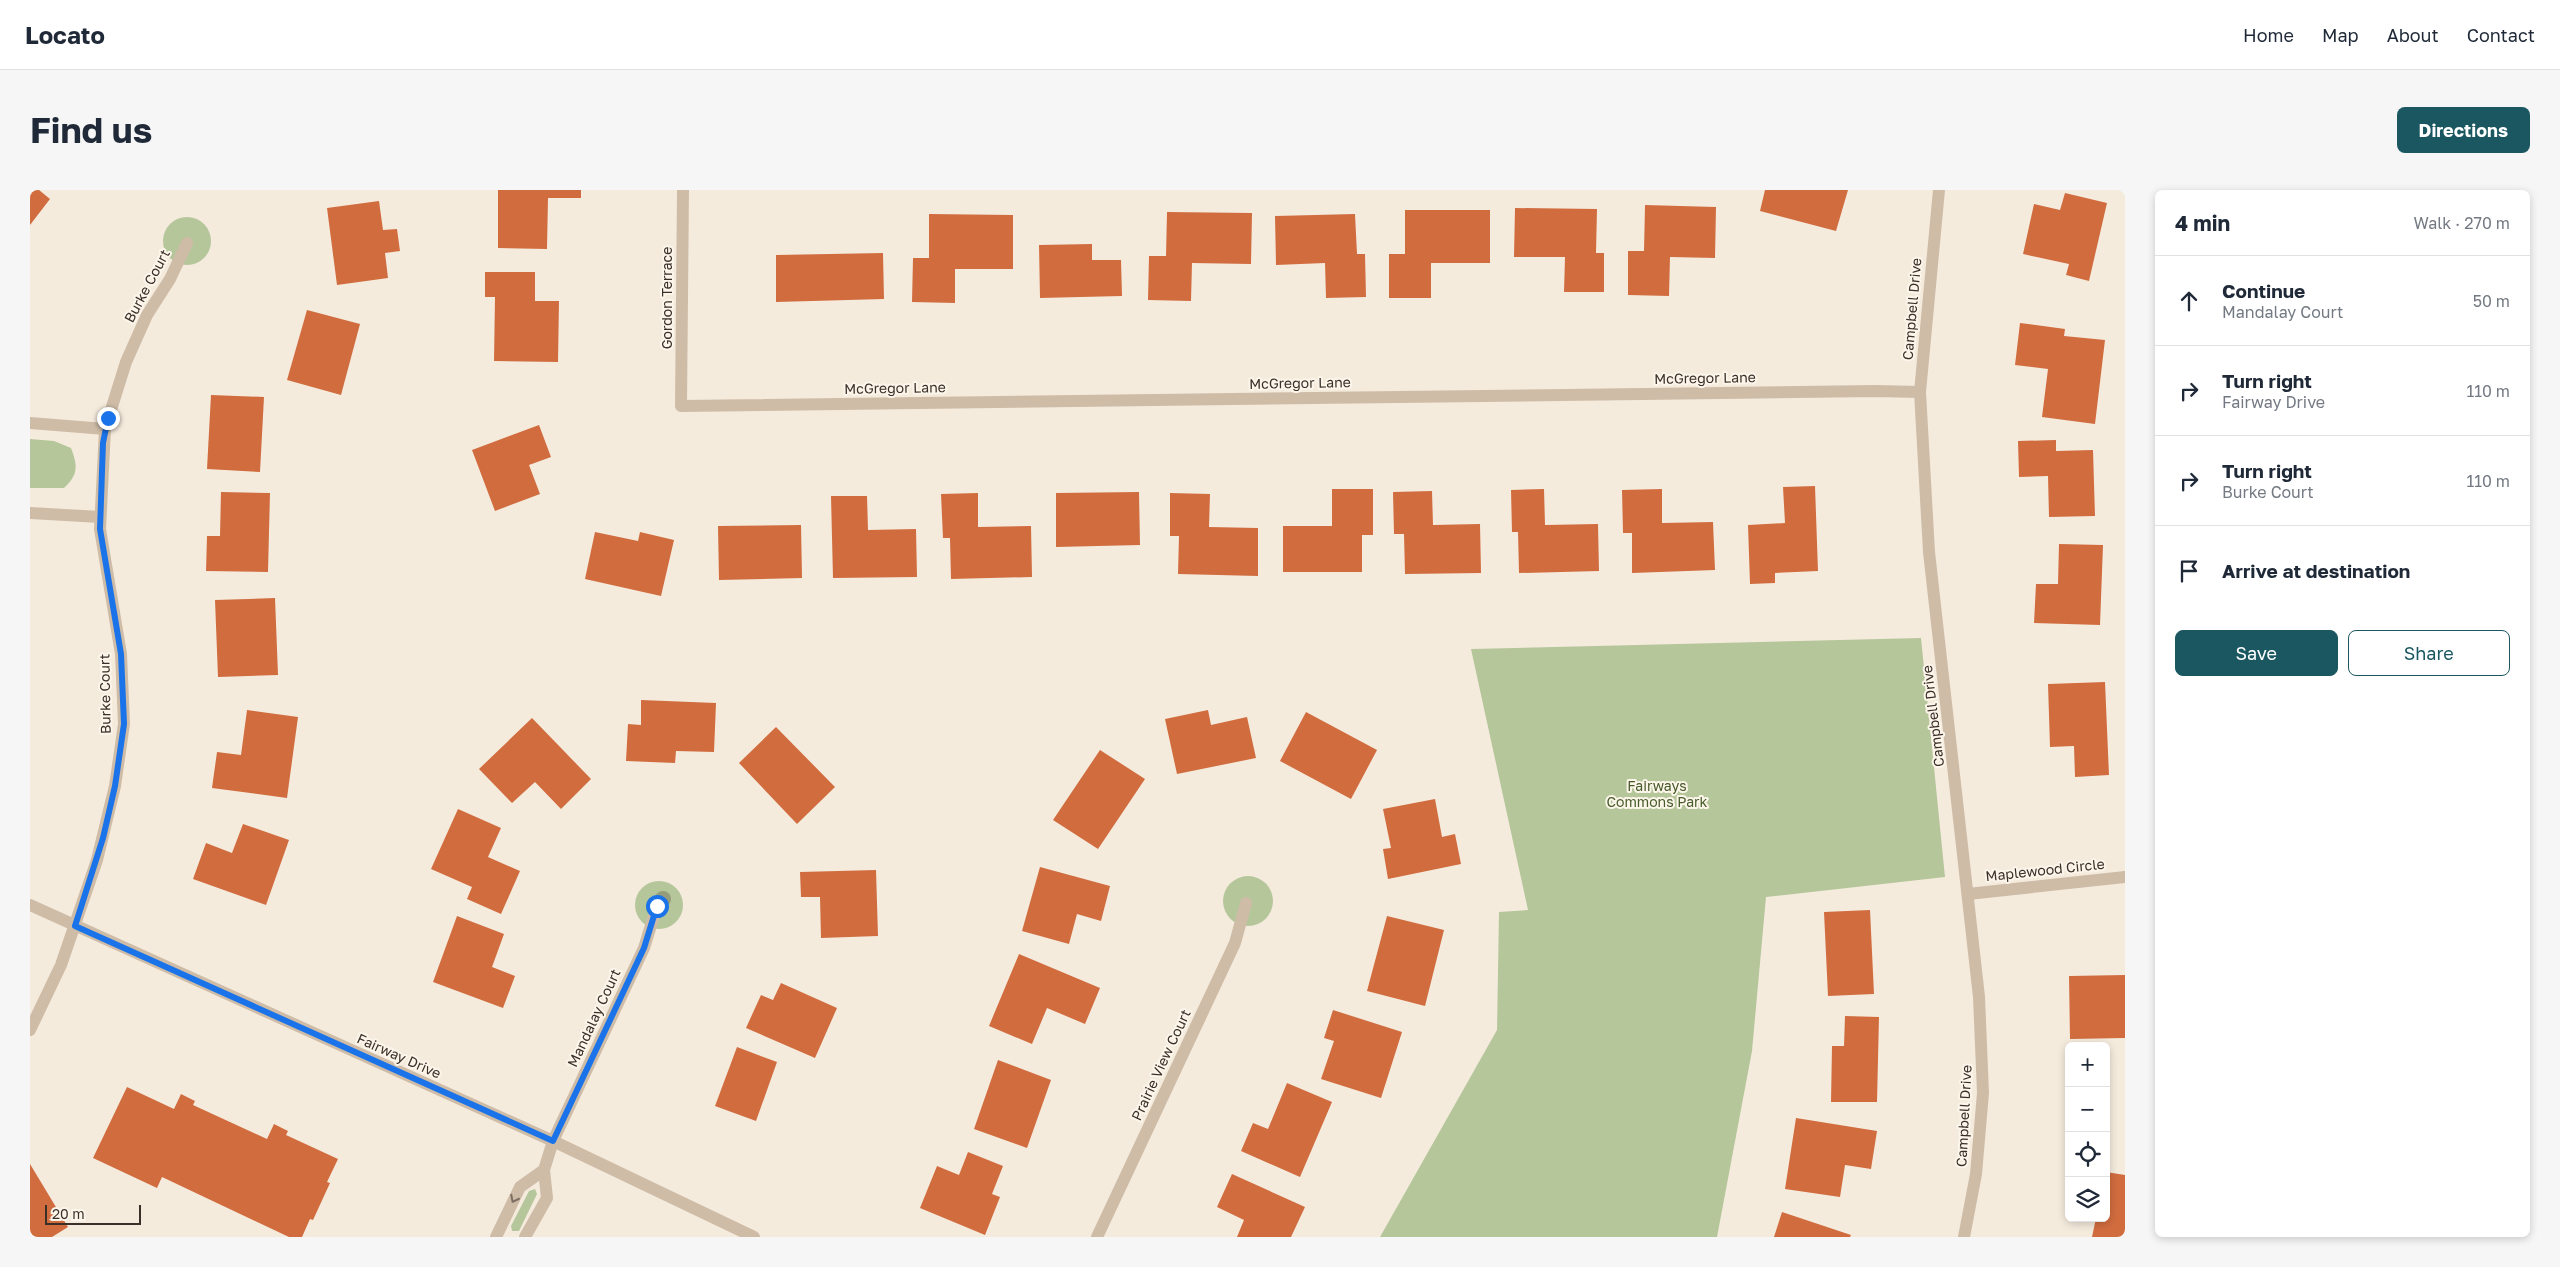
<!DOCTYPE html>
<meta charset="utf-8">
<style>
:root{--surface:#fff;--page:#f6f6f7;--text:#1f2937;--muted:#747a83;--line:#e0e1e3;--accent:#1a5760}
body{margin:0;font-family:"Golos Text",sans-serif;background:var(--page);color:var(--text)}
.controls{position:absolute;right:15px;bottom:15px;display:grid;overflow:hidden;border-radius:8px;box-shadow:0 2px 8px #0003}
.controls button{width:45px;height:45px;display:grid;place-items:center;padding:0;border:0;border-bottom:1px solid var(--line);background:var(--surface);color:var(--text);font:25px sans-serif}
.scale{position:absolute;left:15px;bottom:12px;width:96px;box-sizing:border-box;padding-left:5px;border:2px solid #3a2f29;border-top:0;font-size:14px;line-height:18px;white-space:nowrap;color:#3a2f29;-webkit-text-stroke:4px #fcf5ea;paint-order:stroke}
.stop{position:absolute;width:15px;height:15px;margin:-11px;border:4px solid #1a73e8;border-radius:50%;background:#fff}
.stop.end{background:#1a73e8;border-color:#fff;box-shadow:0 1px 5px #0008}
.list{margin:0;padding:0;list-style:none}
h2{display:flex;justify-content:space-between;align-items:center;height:65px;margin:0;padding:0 20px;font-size:21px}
h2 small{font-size:16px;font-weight:400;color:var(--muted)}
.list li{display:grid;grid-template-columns:32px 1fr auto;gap:15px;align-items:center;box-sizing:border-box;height:90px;padding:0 20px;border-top:1px solid var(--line)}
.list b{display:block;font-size:19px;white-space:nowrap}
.list p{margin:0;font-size:16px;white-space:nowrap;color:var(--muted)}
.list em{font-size:16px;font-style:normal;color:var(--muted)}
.actions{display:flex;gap:10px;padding:15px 20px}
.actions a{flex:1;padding:11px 0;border:1px solid var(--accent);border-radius:8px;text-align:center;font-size:18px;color:var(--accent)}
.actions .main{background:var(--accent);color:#fff}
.icon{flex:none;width:28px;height:28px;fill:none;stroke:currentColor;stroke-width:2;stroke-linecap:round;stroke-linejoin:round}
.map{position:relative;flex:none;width:2095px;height:1047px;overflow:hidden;border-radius:8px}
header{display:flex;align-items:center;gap:30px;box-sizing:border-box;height:70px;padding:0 25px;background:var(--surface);border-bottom:1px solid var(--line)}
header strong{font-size:24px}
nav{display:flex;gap:28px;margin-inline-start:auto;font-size:18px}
.intro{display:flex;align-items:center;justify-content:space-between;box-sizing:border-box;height:120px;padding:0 30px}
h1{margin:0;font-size:35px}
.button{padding:12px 22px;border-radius:8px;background:var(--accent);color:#fff;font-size:18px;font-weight:700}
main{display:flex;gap:30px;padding:0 30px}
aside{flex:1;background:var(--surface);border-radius:8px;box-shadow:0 2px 8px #0003}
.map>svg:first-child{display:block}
.green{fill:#b5c69b}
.building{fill:#d16c3f}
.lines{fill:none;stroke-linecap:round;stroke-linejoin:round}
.minor{stroke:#cebca7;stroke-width:12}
.tree{fill:#959c7b}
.oneway{stroke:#7d6e62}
.route{stroke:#1a73e8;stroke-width:6}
.labels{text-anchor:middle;stroke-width:4;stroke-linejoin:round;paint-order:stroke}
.street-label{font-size:14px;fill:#3a2f29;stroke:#fcf5ea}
.park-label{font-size:14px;fill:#465b2a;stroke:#fcf5ea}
</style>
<header>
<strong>Locato</strong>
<nav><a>Home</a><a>Map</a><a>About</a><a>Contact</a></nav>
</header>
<div class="intro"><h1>Find us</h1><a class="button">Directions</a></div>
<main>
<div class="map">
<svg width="2095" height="1047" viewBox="0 0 2095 1047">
<rect width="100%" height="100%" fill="#f5ebdd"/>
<g class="green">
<circle cx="157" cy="51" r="24"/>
<path d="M0,249L24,251L41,258C48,276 48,285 34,298H0Z"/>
<path d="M1891,448L1915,687L1736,707L1722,861L1687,1047H1350L1467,840L1469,722L1498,720L1441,459Z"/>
<circle cx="1218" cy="711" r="25"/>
<circle cx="629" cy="715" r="24"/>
<path d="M505,999L507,1004L489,1041H482L481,1036L499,1001Z"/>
</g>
<g class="building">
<path d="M0,0H9L20,9L0,35Z"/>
<path d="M468,0H551V8H518L517,59L468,58Z"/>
<path d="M1735,0H1818L1806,41L1730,21Z"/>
<path d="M2035,3L2077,13L2059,91L2036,85L2039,74L1993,64L2004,14L2030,20Z"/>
<path d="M349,11L353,40L367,39L370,61L355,63L358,88L307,95L297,18Z"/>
<path d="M1615,15L1686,17L1685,68L1640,67L1639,106L1598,105V61H1614Z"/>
<path d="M1485,18L1567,19L1566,63H1574V102H1534L1535,67H1484Z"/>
<path d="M1375,20H1460V73H1401V108H1359V64H1375Z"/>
<path d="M1137,22L1222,23L1221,74L1162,73L1161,111L1118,110L1119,66H1136Z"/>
<path d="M899,24L983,25V79H925V113L882,112L883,68H899Z"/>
<path d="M1325,24L1327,64H1335L1336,107L1296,108L1295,73L1246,75L1245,26Z"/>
<path d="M1062,54V70H1091L1092,106L1010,108L1009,55Z"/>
<path d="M853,63L854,109L746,112V65Z"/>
<path d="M455,82H505V111H529L528,172L464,171L465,107H455Z"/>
<path d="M277,120L330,134L311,205L257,190Z"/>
<path d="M1990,133L2035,139L2034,146L2075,150L2065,234L2012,227L2018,179L1985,175Z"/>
<path d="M181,205L234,207L230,282L177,279Z"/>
<path d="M509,235L521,267L499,275L510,304L465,321L442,260Z"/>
<path d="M2026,250V261L2063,260L2065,326L2019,327L2018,286L1989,287L1988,251Z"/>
<path d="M1785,296L1788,381L1745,383V393L1720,394L1718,335L1755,333L1753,297Z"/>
<path d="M1302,299H1343V345H1332V382H1253V336H1302Z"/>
<path d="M1514,299L1515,335L1568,334L1569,381L1489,383L1488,342H1482L1481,300Z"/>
<path d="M1632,299V333L1683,332L1685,380L1602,383V343H1593L1592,300Z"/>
<path d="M1402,301L1403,335L1450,334L1451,383L1375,384L1374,344H1364L1363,302Z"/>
<path d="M191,302L240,303L238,382L176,381L177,346H190Z"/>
<path d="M1109,302L1110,355L1026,357V303Z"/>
<path d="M948,303V337L1001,336L1002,387L921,389L920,348H913L911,304Z"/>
<path d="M1140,303L1180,304L1179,337L1228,338V386L1148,384L1149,346H1140Z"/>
<path d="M801,306H837L838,340L886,339L887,387L803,388Z"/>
<path d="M771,335L772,388L689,390L688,336Z"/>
<path d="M565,342L608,351L610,342L644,350L631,406L555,389Z"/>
<path d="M2029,354L2073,355L2070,435L2004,433L2006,394H2028Z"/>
<path d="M245,408L248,485L188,487L185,410Z"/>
<path d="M2075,492L2079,585L2045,587L2044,556L2020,557L2018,494Z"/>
<path d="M611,510L686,513L684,562L646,561L645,573L596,571L598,534L611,535Z"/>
<path d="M217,520L268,527L257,608L182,598L187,562L211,565Z"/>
<path d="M1178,520L1181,535L1217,527L1226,568L1147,584L1135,529Z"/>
<path d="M1276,522L1347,560L1321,609L1250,571Z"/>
<path d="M502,528L561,589L531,619L505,592L482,613L449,579Z"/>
<path d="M746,537L805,597L767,634L709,573Z"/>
<path d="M1070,560L1115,589L1068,659L1023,630Z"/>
<path d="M1405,609L1412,647L1425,644L1431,674L1358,689L1353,659L1361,658L1353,619Z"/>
<path d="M428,619L471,638L458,667L490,681L471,724L437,709L442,697L401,679Z"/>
<path d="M213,634L259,650L236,715L163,689L176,653L202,663Z"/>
<path d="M1010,677L1080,696L1071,731L1047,724L1039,754L992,741Z"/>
<path d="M846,680L848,746L791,748L790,707H771L770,682Z"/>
<path d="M1840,720L1844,804L1798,806L1794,722Z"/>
<path d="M427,726L474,744L462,777L485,786L473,818L403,792Z"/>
<path d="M1357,726L1414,740L1395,816L1337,801Z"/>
<path d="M989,764L1070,798L1055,834L1017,818L1002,854L959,836Z"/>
<path d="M2095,785V848L2040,849L2039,786Z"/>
<path d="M751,793L807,818L785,868L716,838L731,805L743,810Z"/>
<path d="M1303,820L1372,842L1351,908L1291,889L1304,851L1294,848Z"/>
<path d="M1815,826L1849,827L1847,912H1801L1802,856H1814Z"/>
<path d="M707,857L747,872L726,931L685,916Z"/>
<path d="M968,870L1021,890L997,958L944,939Z"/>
<path d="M1257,893L1302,912L1270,987L1211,961L1223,933L1238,939Z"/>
<path d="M97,897L144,919L151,904L165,911L163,915L237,949L244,934L258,941L256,945L308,969L297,992L300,993L283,1030L280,1029L272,1047H259L132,987L127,998L63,968Z"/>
<path d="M1766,928L1847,941L1841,979L1815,975L1810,1007L1755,999Z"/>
<path d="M938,962L973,976L962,1004L970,1007L955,1045L890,1018L907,976L929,985Z"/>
<path d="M0,974L38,1037L22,1047H0Z"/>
<path d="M2076,982L2095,985V1047H2062L2066,1028H2076Z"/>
<path d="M1202,984L1275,1017L1261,1047H1207L1214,1030L1187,1017Z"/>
<path d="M2038,1003L2039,1004V1022L2035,1021Z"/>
<path d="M1752,1022L1821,1045L1820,1047H1744Z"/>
</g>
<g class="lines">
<g class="minor">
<path d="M653,0L651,216L1845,201L1890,202"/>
<path d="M1909,0L1890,202L1899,362L1949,807L1953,903L1946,984L1934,1047"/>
<path d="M0,233L75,239"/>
<path d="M0,323L70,327"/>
<path d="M1938,704L2095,687"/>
<path d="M0,715L523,951L724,1047"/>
<path d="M0,840L31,775L67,670L85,596L94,534L91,464L70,339L75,239L96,172L117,125L140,89L157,53"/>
<path d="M466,1047L490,997L514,980"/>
<path d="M495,1047L517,1008L514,980L523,951L614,758L627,716"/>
<path d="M1067,1047L1205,753L1216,713"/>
</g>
</g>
<circle class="tree" cx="633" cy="709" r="8"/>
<defs><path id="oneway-chevron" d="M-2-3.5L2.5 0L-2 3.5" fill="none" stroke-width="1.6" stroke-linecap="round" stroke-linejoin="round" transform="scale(1.25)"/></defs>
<use class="oneway" href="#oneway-chevron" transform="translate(484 1009) rotate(117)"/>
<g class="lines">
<path class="route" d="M78,228L73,253L70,339L91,464L94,534L85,596L73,648L45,736L523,951L614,758L627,716"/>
</g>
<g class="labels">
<g class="street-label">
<text transform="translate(117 96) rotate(-62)" y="5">Burke Court</text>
<text transform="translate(637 108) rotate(-90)" y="5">Gordon Terrace</text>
<text transform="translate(1882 119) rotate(-85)" y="5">Campbell Drive</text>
<text transform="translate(1675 188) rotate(-1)" y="5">McGregor Lane</text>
<text transform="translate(1270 193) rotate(-1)" y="5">McGregor Lane</text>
<text transform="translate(865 198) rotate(-1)" y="5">McGregor Lane</text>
<text transform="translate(75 504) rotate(-91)" y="5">Burke Court</text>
<text transform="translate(1903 526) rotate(-97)" y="5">Campbell Drive</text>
<text transform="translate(2015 680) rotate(-6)" y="5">Maplewood Circle</text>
<text transform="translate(564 828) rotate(-65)" y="5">Mandalay Court</text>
<text transform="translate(369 866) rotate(24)" y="5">Fairway Drive</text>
<text transform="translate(1131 875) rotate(-65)" y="5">Prairie View Court</text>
<text transform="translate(1934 926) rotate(-87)" y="5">Campbell Drive</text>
</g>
<g class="park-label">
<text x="1627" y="601">Fairways<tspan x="1627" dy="16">Commons Park</tspan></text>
</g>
</g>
</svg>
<div class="controls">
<button>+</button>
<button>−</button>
<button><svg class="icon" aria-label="locate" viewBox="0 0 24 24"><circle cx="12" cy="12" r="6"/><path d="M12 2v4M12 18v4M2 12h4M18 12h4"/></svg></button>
<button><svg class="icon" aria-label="layers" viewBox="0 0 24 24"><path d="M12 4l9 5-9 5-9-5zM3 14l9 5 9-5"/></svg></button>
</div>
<div class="scale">20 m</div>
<div class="stop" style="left:627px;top:716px"></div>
<div class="stop end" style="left:78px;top:228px"></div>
</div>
<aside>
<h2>4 min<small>Walk · 270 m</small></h2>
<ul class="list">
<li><svg class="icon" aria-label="ahead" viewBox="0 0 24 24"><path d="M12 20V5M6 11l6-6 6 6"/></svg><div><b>Continue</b><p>Mandalay Court</p></div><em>50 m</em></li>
<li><svg class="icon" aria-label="right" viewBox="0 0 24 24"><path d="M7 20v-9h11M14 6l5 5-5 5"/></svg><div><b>Turn right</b><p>Fairway Drive</p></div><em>110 m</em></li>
<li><svg class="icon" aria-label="right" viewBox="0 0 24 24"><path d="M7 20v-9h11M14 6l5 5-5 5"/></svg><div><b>Turn right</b><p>Burke Court</p></div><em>110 m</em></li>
<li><svg class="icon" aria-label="arrive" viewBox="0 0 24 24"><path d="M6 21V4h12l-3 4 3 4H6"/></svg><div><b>Arrive at destination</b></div></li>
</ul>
<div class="actions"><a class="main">Save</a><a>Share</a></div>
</aside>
</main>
